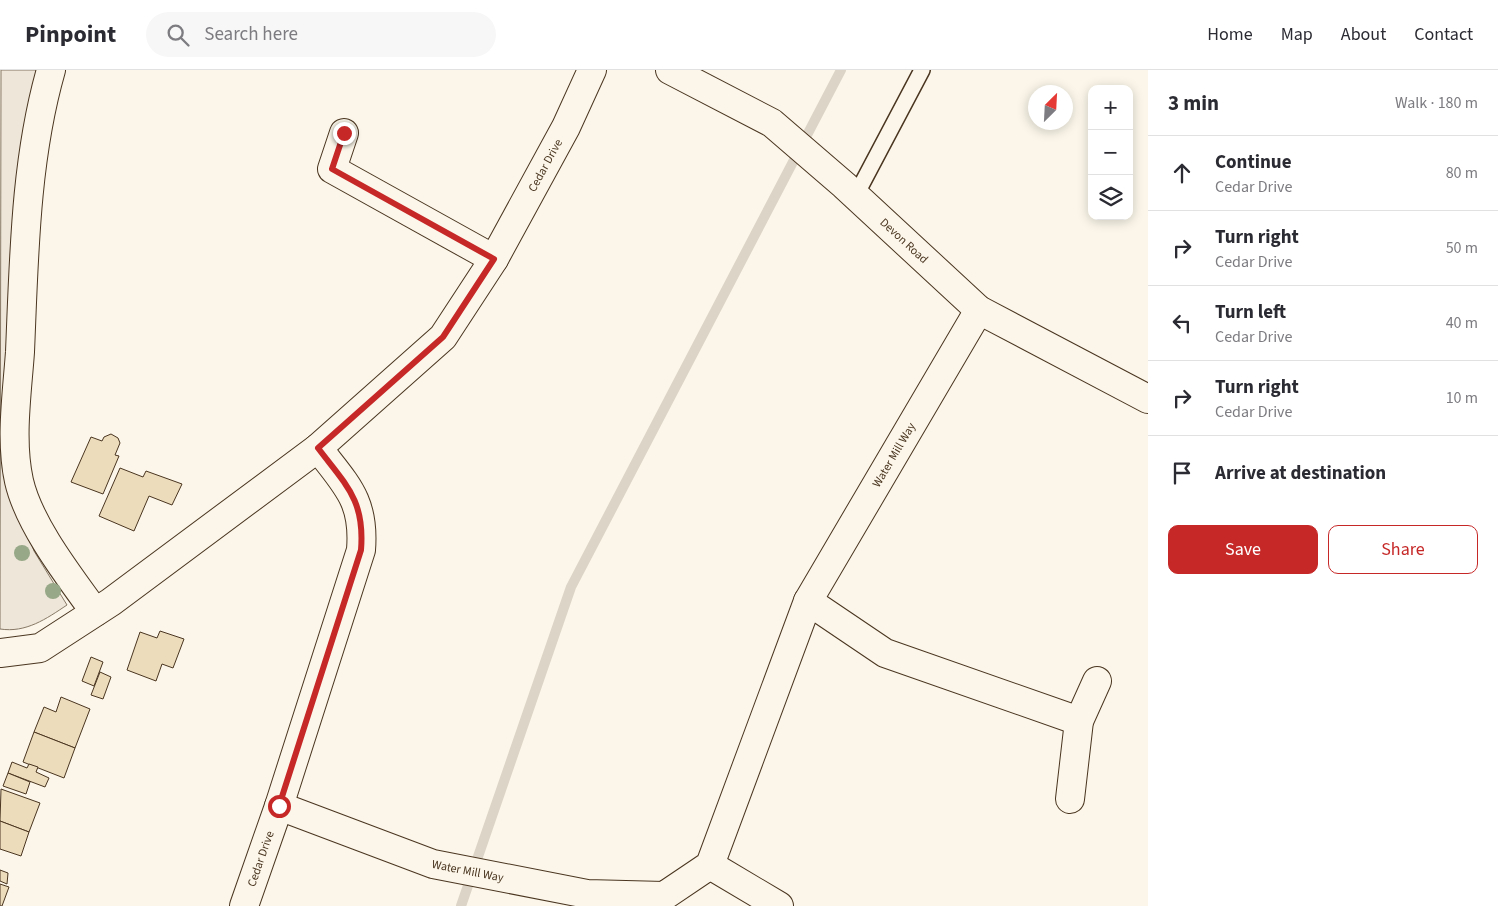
<!DOCTYPE html>
<meta charset="utf-8">
<style>
:root{--surface:#fff;--page:#f7f7f7;--text:#2b2b33;--muted:#7c7c81;--line:#e1e1e2;--accent:#c62828}
body{margin:0;font-family:"Source Sans 3",sans-serif;background:var(--page);color:var(--text)}
.controls{position:absolute;right:15px;top:15px;display:grid;overflow:hidden;border-radius:10px;box-shadow:0 2px 12px #0003}
.controls button{width:45px;height:45px;display:grid;place-items:center;padding:0;border:0;border-bottom:1px solid var(--line);background:var(--surface);color:var(--text);font:25px sans-serif}
.compass{position:absolute;left:1028px;top:15px;width:45px;height:45px;border-radius:50%;background:var(--surface);box-shadow:0 2px 12px #0003;rotate:24deg}
.stop{position:absolute;width:15px;height:15px;margin:-11px;border:4px solid #c62828;border-radius:50%;background:#fff}
.stop.end{background:#c62828;border-color:#fff;box-shadow:0 1px 5px #0008}
.list{margin:0;padding:0;list-style:none}
h2{display:flex;justify-content:space-between;align-items:center;height:65px;margin:0;padding:0 20px;font-size:21px}
h2 small{font-size:16px;font-weight:400;color:var(--muted)}
.list li{display:grid;grid-template-columns:32px 1fr auto;gap:15px;align-items:center;box-sizing:border-box;height:75px;padding:0 20px;border-top:1px solid var(--line)}
.list b{display:block;font-size:19px;white-space:nowrap}
.list p{margin:0;font-size:16px;white-space:nowrap;color:var(--muted)}
.list em{font-size:16px;font-style:normal;color:var(--muted)}
.actions{display:flex;gap:10px;padding:15px 20px}
.actions a{flex:1;padding:11px 0;border:1px solid var(--accent);border-radius:10px;text-align:center;font-size:18px;color:var(--accent)}
.actions .main{background:var(--accent);color:#fff}
.icon{flex:none;width:28px;height:28px;fill:none;stroke:currentColor;stroke-width:2;stroke-linecap:round;stroke-linejoin:round}
.map{position:relative;flex:none;width:1148px;height:836px;overflow:hidden}
header{display:flex;align-items:center;gap:30px;box-sizing:border-box;height:70px;padding:0 25px;background:var(--surface);border-bottom:1px solid var(--line)}
header strong{font-size:24px}
nav{display:flex;gap:28px;margin-inline-start:auto;font-size:18px}
.search{width:350px;height:45px;background:var(--page);display:flex;align-items:center;gap:12px;box-sizing:border-box;padding:0 18px;border-radius:28px;color:var(--muted);font-size:19px}
main{display:flex}
aside{flex:1;background:var(--surface)}
.map>svg:first-child{display:block}
.grass{fill:#ede6d9;stroke:#887966}
.lines{fill:none;stroke-linecap:round;stroke-linejoin:round}
.stream{stroke:#dcd4c6;stroke-width:10}
.building{fill:#ecdcbc;stroke:#4a3520}
.lane-casing{stroke:#4a3520;stroke-width:18}
.street-casing{stroke:#4a3520;stroke-width:30}
.lane{stroke:#fbf6e9;stroke-width:15}
.street{stroke:#fbf6e9;stroke-width:28}
.tree{fill:#96a887}
.route{stroke:#c62828;stroke-width:6}
.labels{text-anchor:middle;stroke-width:4;stroke-linejoin:round;paint-order:stroke}
.street-label{font-size:12px;fill:#4a3520;stroke:#fbf6e9}
</style>
<header>
<strong>Pinpoint</strong>
<div class="search"><svg class="icon" aria-label="search" viewBox="0 0 24 24"><circle cx="10" cy="10" r="6"/><path d="M15 15l6 6"/></svg>Search here</div>
<nav><a>Home</a><a>Map</a><a>About</a><a>Contact</a></nav>
</header>
<main>
<div class="map">
<svg width="1148" height="836" viewBox="0 0 1148 836">
<rect width="100%" height="100%" fill="#fbf6e9"/>
<path class="grass" d="M1,0H38L10,410L34,481L67,535C46,549 26,563 0,559Z"/>
<g class="lines">
<path class="stream" d="M461,836L571,517L841,0"/>
</g>
<g class="building">
<path d="M111,364L118,368L120,373L115,385L119,386L103,424L71,412L91,367L102,371L104,367Z"/>
<path d="M120,398L143,407L146,401L182,414L172,435L149,426L134,461L99,446Z"/>
<path d="M160,561L184,569L173,598L162,594L156,611L127,600L140,562L157,568Z"/>
<path d="M91,587L103,592L94,616L82,611Z"/>
<path d="M100,602L111,607L103,629L91,625Z"/>
<path d="M61,627L90,639L75,678L34,662L44,637L56,642Z"/>
<path d="M34,662L75,678L64,708L23,692Z"/>
<path d="M12,692L27,698L29,694L38,697L36,702L49,708L45,717L8,703Z"/>
<path d="M8,703L30,712L26,724L3,716Z"/>
<path d="M1,719L40,733L29,762L0,751Z"/>
<path d="M0,751L29,762L21,786L0,779Z"/>
<path d="M0,800L8,803L7,814L0,811Z"/>
<path d="M0,814L9,817L2,836H0Z"/>
</g>
<g class="lines">
<g class="lane-casing">
<path id="lane" d="M856,125L922,0"/>
</g>
<g class="street-casing">
<g id="street">
<path d="M51,0C25,91 24,188 20,282C17,324 10,370 19,411C29,455 69,506 95,542"/>
<path id="s1" d="M670,0L772,53L844,115L979,240L1148,329"/>
<path d="M344,63L332,99L494,189"/>
<path d="M808,531L885,583L1079,651"/>
<path id="s2" d="M0,583L40,578L111,532L318,378L443,267L494,189L566,57L592,0"/>
<path d="M1070,729L1079,651L1097,611"/>
<path id="s3" d="M279,736L433,794L587,824L664,826L710,795L808,531L979,240"/>
<path d="M710,795L779,836"/>
<path id="s4" d="M244,836L279,736L361,480C365,430 346,415 318,378"/>
</g>
</g>
<use href="#lane" class="lane"/>
<use href="#street" class="street"/>
</g>
<g class="tree">
<circle cx="22" cy="483" r="8"/>
<circle cx="53" cy="521" r="8"/>
</g>
<g class="lines">
<path class="route" d="M279,736L361,480C365,430 346,415 318,378L443,267L494,189L332,99L344,63"/>
</g>
<g class="labels">
<g class="street-label">
<text dy="4" stroke="none"><textPath href="#s2" startOffset="750">Cedar Drive</textPath></text>
<text dy="4" stroke="none"><textPath href="#s1" startOffset="292">Devon Road</textPath></text>
<text dy="4" stroke="none"><textPath href="#s3" startOffset="905">Water Mill Way</textPath></text>
<text dy="4" stroke="none"><textPath href="#s4" startOffset="50">Cedar Drive</textPath></text>
<text dy="4" stroke="none"><textPath href="#s3" startOffset="200">Water Mill Way</textPath></text>
</g>
</g>
</svg>
<div class="controls">
<button>+</button>
<button>−</button>
<button><svg class="icon" aria-label="layers" viewBox="0 0 24 24"><path d="M12 4l9 5-9 5-9-5zM3 14l9 5 9-5"/></svg></button>
</div>
<svg class="compass" viewBox="-18 -18 36 36"><path d="M0-13l5 13h-10z" fill="#e53935"/><path d="M0 13l5-13h-10z" fill="#7c7c81"/></svg>
<div class="stop" style="left:279px;top:736px"></div>
<div class="stop end" style="left:344px;top:63px"></div>
</div>
<aside>
<h2>3 min<small>Walk · 180 m</small></h2>
<ul class="list">
<li><svg class="icon" aria-label="ahead" viewBox="0 0 24 24"><path d="M12 20V5M6 11l6-6 6 6"/></svg><div><b>Continue</b><p>Cedar Drive</p></div><em>80 m</em></li>
<li><svg class="icon" aria-label="right" viewBox="0 0 24 24"><path d="M7 20v-9h11M14 6l5 5-5 5"/></svg><div><b>Turn right</b><p>Cedar Drive</p></div><em>50 m</em></li>
<li><svg class="icon" aria-label="left" viewBox="0 0 24 24"><path d="M17 20v-9H6M10 6l-5 5 5 5"/></svg><div><b>Turn left</b><p>Cedar Drive</p></div><em>40 m</em></li>
<li><svg class="icon" aria-label="right" viewBox="0 0 24 24"><path d="M7 20v-9h11M14 6l5 5-5 5"/></svg><div><b>Turn right</b><p>Cedar Drive</p></div><em>10 m</em></li>
<li><svg class="icon" aria-label="arrive" viewBox="0 0 24 24"><path d="M6 21V4h12l-3 4 3 4H6"/></svg><div><b>Arrive at destination</b></div></li>
</ul>
<div class="actions"><a class="main">Save</a><a>Share</a></div>
</aside>
</main>
